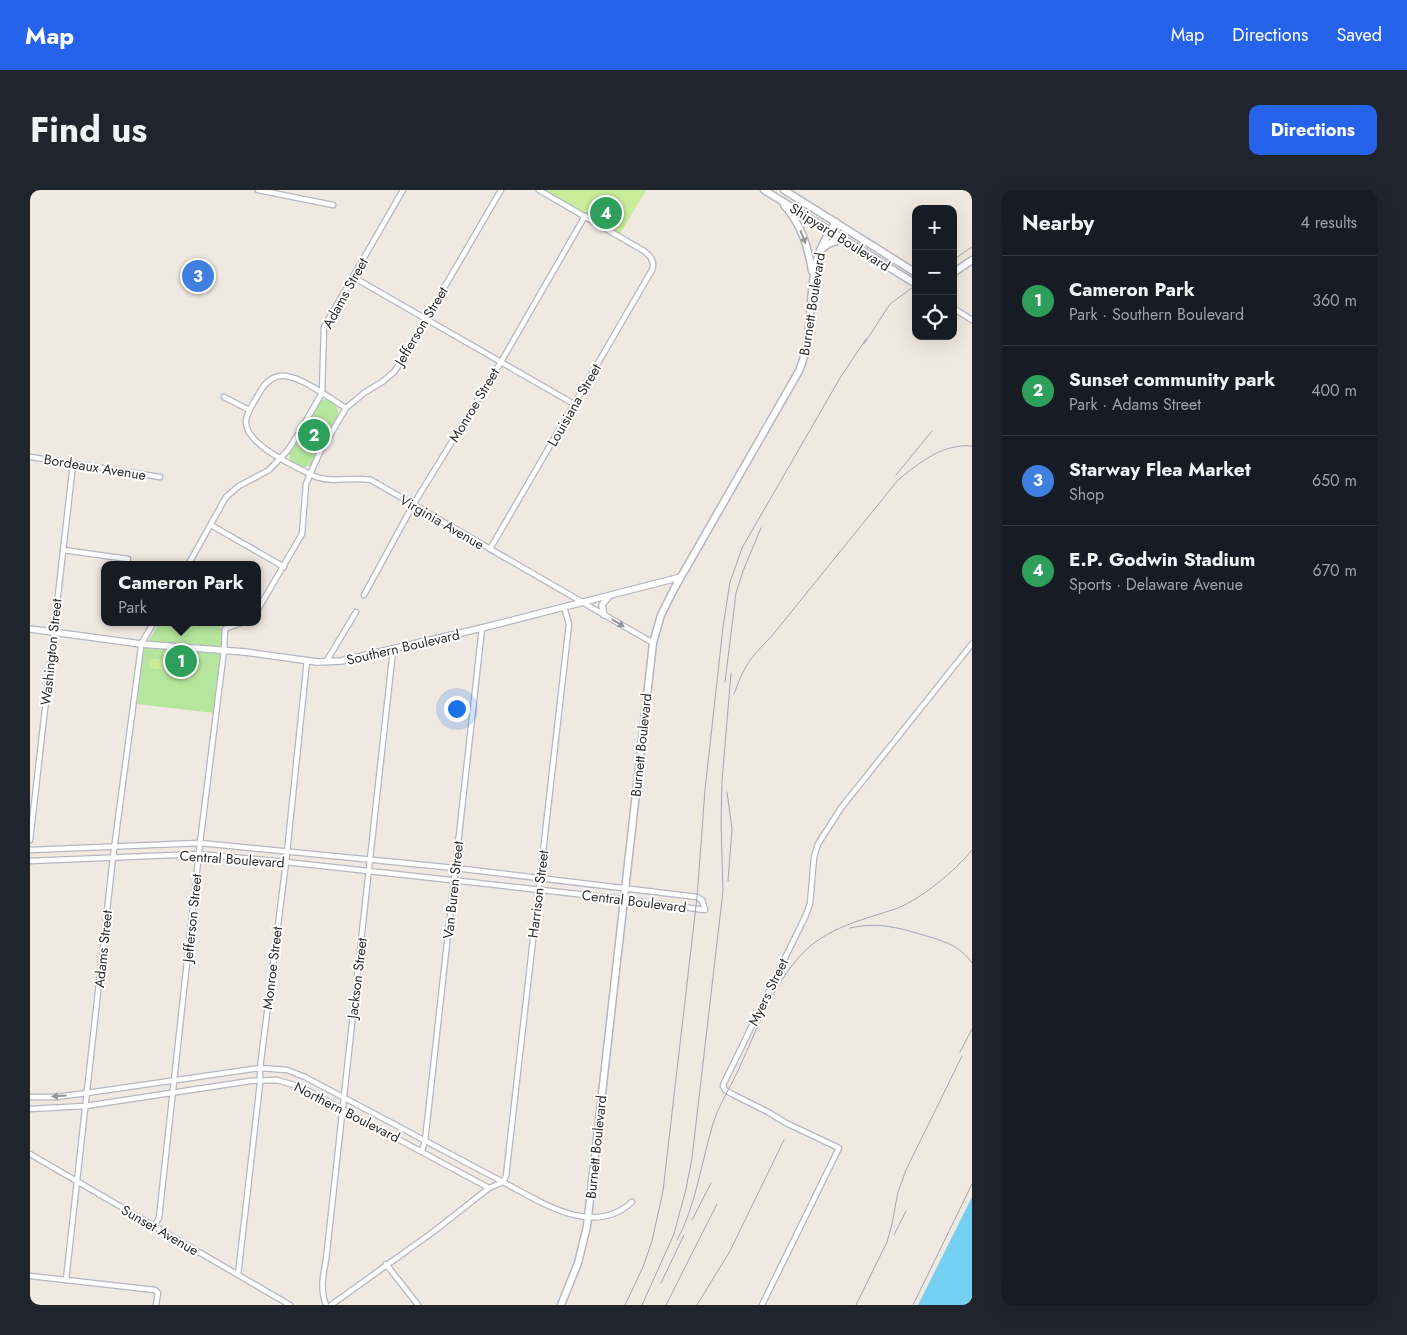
<!DOCTYPE html>
<meta charset="utf-8">
<style>
:root{--surface:#171b24;--page:#20242c;--text:#f1f3f6;--muted:#9ea1a6;--line:#363941;--accent:#2563eb}
body{margin:0;font-family:Jost,sans-serif;background:var(--page);color:var(--text)}
.controls{position:absolute;right:15px;top:15px;display:grid;overflow:hidden;border-radius:10px;box-shadow:0 5px 20px #0002}
.controls button{width:45px;height:45px;display:grid;place-items:center;padding:0;border:0;border-bottom:1px solid var(--line);background:var(--surface);color:var(--text);font:25px sans-serif}
.you{position:absolute;left:426px;top:518px;width:18px;height:18px;margin:-12px;border:4px solid #fff;border-radius:50%;background:#1a73e8;box-shadow:0 0 0 8px #1a73e833}
.badge{display:grid;place-items:center;width:32px;height:32px;border-radius:50%;background:var(--accent);color:#fff;font-size:16px;font-weight:700}
.pin{position:absolute;translate:-50% -50%;border:2px solid #fff;box-shadow:0 1px 5px #0006}
.popup{position:absolute;left:71px;top:371px;width:160px;height:65px;box-sizing:border-box;display:grid;place-content:center;border-radius:10px;background:var(--surface);filter:drop-shadow(0 1px 4px #0005);font-size:16px;white-space:nowrap;color:var(--muted)}
.popup b{font-size:19px;color:var(--text)}
.popup::after{content:'';position:absolute;left:50%;top:100%;margin-left:-10px;border:10px solid transparent;border-top-color:var(--surface)}
.list{margin:0;padding:0;list-style:none}
h2{display:flex;justify-content:space-between;align-items:center;height:65px;margin:0;padding:0 20px;font-size:21px}
h2 small{font-size:16px;font-weight:400;color:var(--muted)}
.list li{display:grid;grid-template-columns:32px 1fr auto;gap:15px;align-items:center;box-sizing:border-box;height:90px;padding:0 20px;border-top:1px solid var(--line)}
.list b{display:block;font-size:19px;white-space:nowrap}
.list p{margin:0;font-size:16px;white-space:nowrap;color:var(--muted)}
.list em{font-size:16px;font-style:normal;color:var(--muted)}
.icon{flex:none;width:28px;height:28px;fill:none;stroke:currentColor;stroke-width:2;stroke-linecap:round;stroke-linejoin:round}
.map{position:relative;flex:none;width:942px;height:1115px;overflow:hidden;border-radius:10px}
header{display:flex;align-items:center;gap:30px;box-sizing:border-box;height:70px;padding:0 25px;background:var(--accent);color:#fff}
header strong{font-size:24px}
nav{display:flex;gap:28px;margin-inline-start:auto;font-size:18px}
.intro{display:flex;align-items:center;justify-content:space-between;box-sizing:border-box;height:120px;padding:0 30px}
h1{margin:0;font-size:35px}
.button{padding:12px 22px;border-radius:10px;background:var(--accent);color:#fff;font-size:18px;font-weight:700}
main{display:flex;gap:30px;padding:0 30px}
aside{flex:1;background:var(--surface);border-radius:10px;box-shadow:0 5px 20px #0002}
.map>svg:first-child{display:block}
.green{fill:#b6e59e}
.pitch{fill:#c9ec9a}
.water{fill:#75cff0}
.lines{fill:none;stroke-linecap:round;stroke-linejoin:round}
.minor-casing{stroke:#b4b7c1;stroke-width:7}
.tertiary-casing{stroke:#b4b7c1;stroke-width:8}
.secondary-casing{stroke:#b4b7c1;stroke-width:9}
.minor{stroke:#fff;stroke-width:4.5}
.tertiary{stroke:#fff;stroke-width:5.5}
.secondary{stroke:#fff;stroke-width:6}
.rail{stroke:#a3a6b8;stroke-width:1}
.oneway{fill:#969696}
.labels{text-anchor:middle;stroke-width:4;stroke-linejoin:round;paint-order:stroke}
.street-label{font-size:14px;fill:#2e2e2e;stroke:#fff}
</style>
<header>
<strong>Map</strong>
<nav><a>Map</a><a>Directions</a><a>Saved</a></nav>
</header>
<div class="intro"><h1>Find us</h1><a class="button">Directions</a></div>
<main>
<div class="map">
<svg width="942" height="1115" viewBox="0 0 942 1115">
<rect width="100%" height="100%" fill="#efe9e1"/>
<g class="green">
<path d="M295,209L306,214L309,226L281,275L273,278L261,272L259,264L289,211Z"/>
<path d="M130,432H188L192,442V454L183,523L107,514L114,457Z"/>
</g>
<g class="pitch">
<path d="M509,0H616L589,46Z"/>
<path d="M120,468L137,470L136,480L119,478Z"/>
</g>
<path class="water" d="M942,1007V1115H888Z"/>
<g class="lines">
<g class="minor-casing">
<g id="minor">
<path d="M228,0L303,15"/>
<path d="M323,87L544,214"/>
<path d="M923,118L942,130"/>
<path d="M194,207L219,220"/>
<path d="M316,218C299,208 275,189 256,186C245,184 236,192 231,200C226,210 217,220 216,231C214,254 266,277 284,286C302,294 323,286 341,290L623,453"/>
<path d="M0,267L130,287"/>
<path d="M181,335L254,377"/>
<path d="M460,359L622,80C625,72 621,66 614,61L509,0"/>
<path d="M33,360L98,369"/>
<path d="M158,375L196,307L209,296L239,280L258,260L270,241L292,203L294,137L373,0"/>
<path d="M334,405L383,315L471,172L555,26"/>
<path d="M227,421L272,344L276,294L289,264L316,218L334,203L352,192L364,182L372,170L471,0"/>
<path d="M195,439L213,432"/>
<path d="M296,472L326,422"/>
<path d="M0,650L43,274"/>
<path d="M0,660L170,653L425,678L667,707L672,710L675,720L593,709L256,672L169,664L0,671"/>
<path d="M0,907H26L57,903L230,878L257,880L275,887L473,992L476,986L539,434L534,417"/>
<path d="M0,919L55,916L220,891L247,890L271,897L459,998L473,992C511,1012 563,1048 602,1012"/>
<path d="M392,961L395,951L452,438"/>
<path d="M0,964L260,1115"/>
<path d="M124,1036L129,1028L170,653L194,460L195,439"/>
<path d="M356,1074L388,1115"/>
<path d="M208,1085L230,893V878L256,672L277,470"/>
<path d="M0,1086L125,1100L128,1103L126,1115"/>
<path d="M36,1090L83,667L111,457V454L124,432"/>
<path d="M296,1115C290,1100 293,1085 296,1070L363,460"/>
<path d="M301,1115L403,1042L459,998"/>
<path d="M732,1115L809,958L756,933L738,922L704,905L695,900L693,896L694,893L775,727L780,714L784,667L788,654L811,618L942,454"/>
</g>
</g>
<g class="tertiary-casing">
<g id="tertiary">
<path d="M574,425L572,415L578,407"/>
<path d="M0,439L111,454L215,462L287,472L311,471L452,438L651,387"/>
</g>
</g>
<g class="secondary-casing">
<g id="secondary">
<path d="M734,0L886,94"/>
<path d="M754,0L886,83"/>
<path d="M754,15C771,34 778,56 782,81"/>
<path d="M792,59L798,54L813,49"/>
<path d="M923,83L942,70"/>
<path d="M531,1115L548,1073L557,1036L623,453L631,425L644,399L769,181C783,148 778,109 786,74C789,58 797,45 806,32"/>
</g>
</g>
<use href="#minor" class="minor"/>
<use href="#tertiary" class="tertiary"/>
<use href="#secondary" class="secondary"/>
<g class="rail">
<path d="M923,70L942,57"/>
<path d="M834,154L860,114L886,95"/>
<path d="M866,285L902,241"/>
<path d="M695,492L706,403L713,381L731,338"/>
<path d="M704,504C714,476 720,468 741,447L868,290C889,273 913,253 942,256"/>
<path d="M697,602L702,639L698,691"/>
<path d="M820,738C850,731 872,739 900,747C917,752 932,758 942,773"/>
<path d="M930,862L942,839"/>
<path d="M662,1030L681,993"/>
<path d="M864,1045L876,1021"/>
<path d="M647,1050C665,1019 672,970 683,934C688,917 699,899 707,883C725,844 741,798 770,766C796,737 833,730 868,718C892,708 925,681 942,660"/>
<path d="M631,1093L654,1045"/>
<path d="M595,1115L613,1077L622,1051L633,1001L667,707L675,600L693,437L700,392L712,358L731,325L810,188L836,149"/>
<path d="M612,1115L644,1044L656,999L662,968L693,701L691,633L692,591L701,483"/>
<path d="M636,1115L687,1014"/>
<path d="M667,1115L700,1061L754,950"/>
<path d="M826,1115L857,1052L862,1034L868,1002L876,980L932,866"/>
<path d="M883,1115L942,994"/>
</g>
</g>
<defs><path id="oneway-solid" d="M-6-.8H1V-3.2L6.5 0L1 3.2V.8H-6Z" transform="scale(1.25)"/></defs>
<g class="oneway">
<use href="#oneway-solid" transform="translate(773 47) rotate(68)"/>
<use href="#oneway-solid" transform="translate(588 433) rotate(31)"/>
<use href="#oneway-solid" transform="translate(29 906) rotate(176)"/>
</g>
<g class="labels">
<g class="street-label">
<text transform="translate(810 47) rotate(32)" y="5">Shipyard Boulevard</text>
<text transform="translate(315 103) rotate(-61)" y="5">Adams Street</text>
<text transform="translate(782 114) rotate(-81)" y="5">Burnett Boulevard</text>
<text transform="translate(391 136) rotate(-59)" y="5">Jefferson Street</text>
<text transform="translate(444 215) rotate(-59)" y="5">Monroe Street</text>
<text transform="translate(544 215) rotate(-60)" y="5">Louisiana Street</text>
<text transform="translate(65 277) rotate(9)" y="5">Bordeaux Avenue</text>
<text transform="translate(412 332) rotate(30)" y="5">Virginia Avenue</text>
<text transform="translate(373 457) rotate(-13)" y="5">Southern Boulevard</text>
<text transform="translate(21 462) rotate(-84)" y="5">Washington Street</text>
<text transform="translate(611 555) rotate(-84)" y="5">Burnett Boulevard</text>
<text transform="translate(202 669) rotate(4)" y="5">Central Boulevard</text>
<text transform="translate(423 700) rotate(-84)" y="5">Van Buren Street</text>
<text transform="translate(508 704) rotate(-83)" y="5">Harrison Street</text>
<text transform="translate(604 711) rotate(7)" y="5">Central Boulevard</text>
<text transform="translate(162 728) rotate(-84)" y="5">Jefferson Street</text>
<text transform="translate(73 759) rotate(-84)" y="5">Adams Street</text>
<text transform="translate(242 778) rotate(-83)" y="5">Monroe Street</text>
<text transform="translate(327 788) rotate(-83)" y="5">Jackson Street</text>
<text transform="translate(738 802) rotate(-64)" y="5">Myers Street</text>
<text transform="translate(317 922) rotate(27)" y="5">Northern Boulevard</text>
<text transform="translate(566 957) rotate(-84)" y="5">Burnett Boulevard</text>
<text transform="translate(130 1040) rotate(30)" y="5">Sunset Avenue</text>
</g>
</g>
</svg>
<div class="controls">
<button>+</button>
<button>−</button>
<button><svg class="icon" aria-label="locate" viewBox="0 0 24 24"><circle cx="12" cy="12" r="6"/><path d="M12 2v4M12 18v4M2 12h4M18 12h4"/></svg></button>
</div>
<div class="you"></div>
<div class="pin badge" style="left:151px;top:471px;background:#2e9e5b">1</div>
<div class="popup"><b>Cameron Park</b>Park</div>
<div class="pin badge" style="left:284px;top:245px;background:#2e9e5b">2</div>
<div class="pin badge" style="left:168px;top:86px;background:#3f7fe0">3</div>
<div class="pin badge" style="left:576px;top:23px;background:#2e9e5b">4</div>
</div>
<aside>
<h2>Nearby<small>4 results</small></h2>
<ul class="list">
<li><span class="badge" style="background:#2e9e5b">1</span><div><b>Cameron Park</b><p>Park · Southern Boulevard</p></div><em>360 m</em></li>
<li><span class="badge" style="background:#2e9e5b">2</span><div><b>Sunset community park</b><p>Park · Adams Street</p></div><em>400 m</em></li>
<li><span class="badge" style="background:#3f7fe0">3</span><div><b>Starway Flea Market</b><p>Shop</p></div><em>650 m</em></li>
<li><span class="badge" style="background:#2e9e5b">4</span><div><b>E.P. Godwin Stadium</b><p>Sports · Delaware Avenue</p></div><em>670 m</em></li>
</ul>
</aside>
</main>
